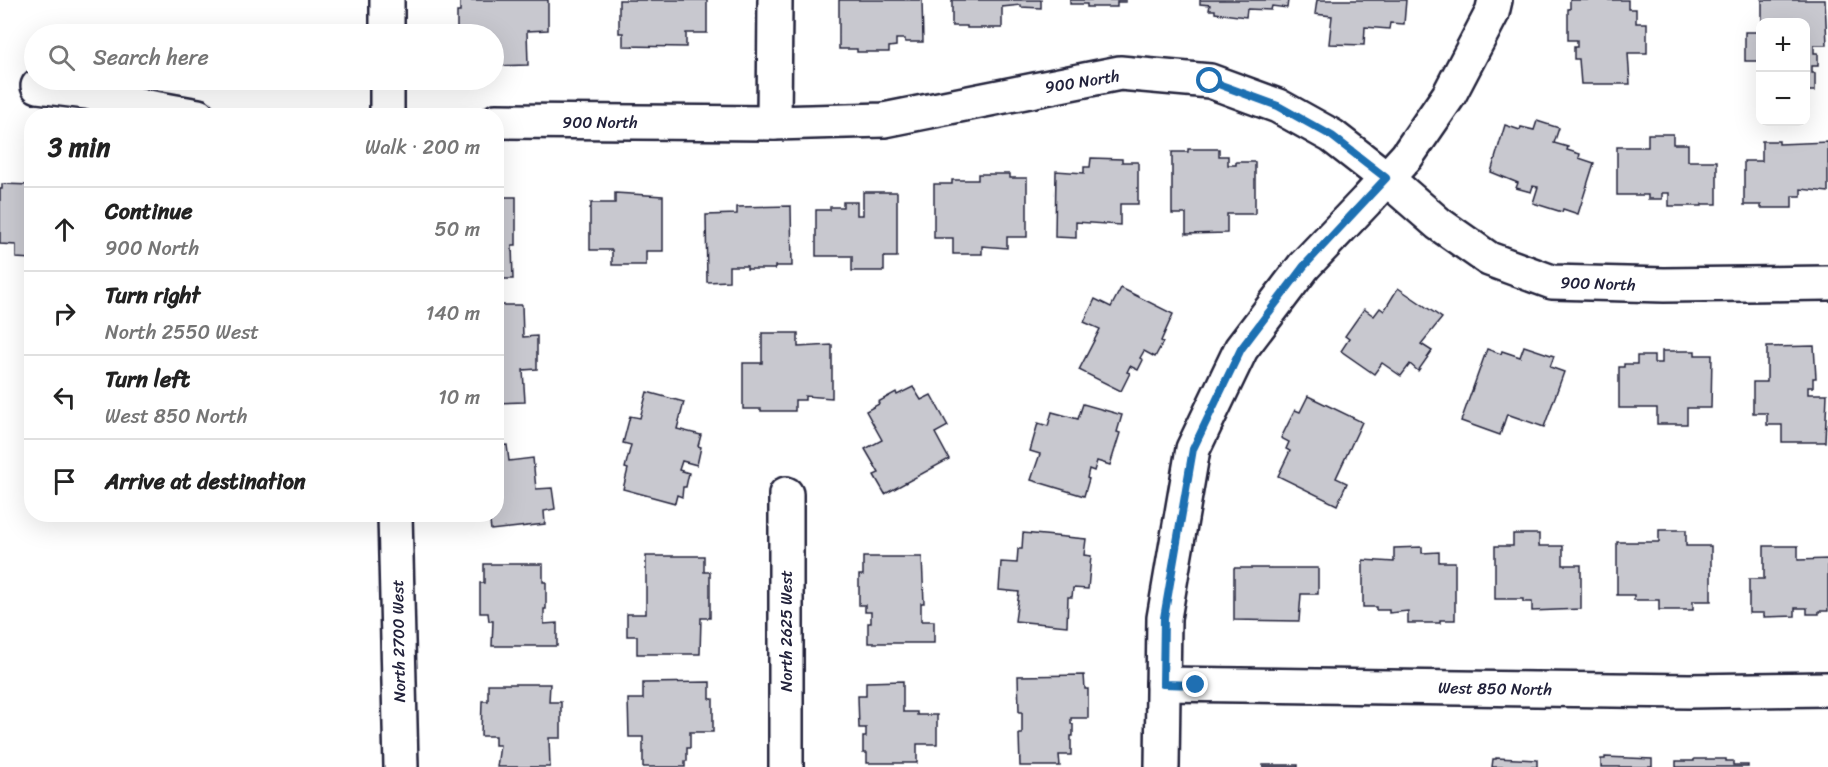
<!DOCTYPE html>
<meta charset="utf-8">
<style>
:root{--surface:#fff;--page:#f2f2f2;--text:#222;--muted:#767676;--line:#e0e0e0}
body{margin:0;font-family:Sriracha,sans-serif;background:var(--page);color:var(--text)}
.controls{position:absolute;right:18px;top:18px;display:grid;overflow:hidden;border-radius:12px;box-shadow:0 6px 24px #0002}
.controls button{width:54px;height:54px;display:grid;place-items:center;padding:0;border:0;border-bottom:2px solid var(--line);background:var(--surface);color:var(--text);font:30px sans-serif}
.stop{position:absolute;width:18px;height:18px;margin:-14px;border:4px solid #1f6fb2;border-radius:50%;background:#fff}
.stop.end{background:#1f6fb2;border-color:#fff;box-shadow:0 2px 6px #0008}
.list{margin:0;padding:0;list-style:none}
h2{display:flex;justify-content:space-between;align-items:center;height:78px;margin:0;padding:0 24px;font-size:26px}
h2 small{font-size:20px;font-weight:400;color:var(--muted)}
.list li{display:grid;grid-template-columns:39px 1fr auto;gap:18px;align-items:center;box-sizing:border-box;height:84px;padding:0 24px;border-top:2px solid var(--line)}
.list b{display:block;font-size:22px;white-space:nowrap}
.list p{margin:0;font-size:20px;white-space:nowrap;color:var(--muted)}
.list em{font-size:20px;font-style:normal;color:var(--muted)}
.icon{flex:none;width:33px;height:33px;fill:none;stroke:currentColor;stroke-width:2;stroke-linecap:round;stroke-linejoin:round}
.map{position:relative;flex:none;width:1828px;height:767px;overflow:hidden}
.search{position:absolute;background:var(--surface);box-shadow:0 6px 24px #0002;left:24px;top:24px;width:480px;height:66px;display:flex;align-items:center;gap:15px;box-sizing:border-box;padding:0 21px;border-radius:33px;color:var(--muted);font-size:22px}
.panel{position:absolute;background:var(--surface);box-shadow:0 6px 24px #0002;left:24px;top:108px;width:480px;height:414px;border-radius:24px}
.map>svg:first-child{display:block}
.building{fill:#c8c8cf;stroke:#22223b;stroke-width:1.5}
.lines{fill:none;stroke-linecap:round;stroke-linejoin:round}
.minor-casing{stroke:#22223b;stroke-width:38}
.minor{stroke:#fff;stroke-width:33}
.route{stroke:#1f6fb2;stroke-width:8}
.labels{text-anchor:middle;stroke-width:4.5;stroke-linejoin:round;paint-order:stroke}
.street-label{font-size:16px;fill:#22223b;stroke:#fff}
</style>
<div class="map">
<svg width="1828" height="767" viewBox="0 0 1828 767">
<rect width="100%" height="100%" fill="#fff"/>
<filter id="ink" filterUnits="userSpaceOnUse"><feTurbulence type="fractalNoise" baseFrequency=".0167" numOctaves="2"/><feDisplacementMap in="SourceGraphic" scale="12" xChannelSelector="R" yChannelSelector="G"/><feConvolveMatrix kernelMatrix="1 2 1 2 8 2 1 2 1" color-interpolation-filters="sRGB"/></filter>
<g filter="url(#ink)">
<g class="building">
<path d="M460,0H548V30L527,31L528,65L494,66V34H457V12H460Z"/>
<path d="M619,0H707V33H686V47L623,46V33H619Z"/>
<path d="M839,0H922L923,42H905V39H896V46L889,47V52H857V49H839Z"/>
<path d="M952,0H1041V8L1021,7V5L1002,7V28H967V26H952Z"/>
<path d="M1070,0H1126V2H1117V7H1087V4H1070Z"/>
<path d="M1200,0H1288L1287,8L1272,6L1271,10L1247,9L1246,17L1215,13V10H1209L1210,5L1200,4Z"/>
<path d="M1317,0H1406L1404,24L1390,23L1389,29L1365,27L1364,45L1329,44L1332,16L1315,14Z"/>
<path d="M1570,0H1628V9H1636V23H1647V53H1628L1630,84H1581L1579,59H1574V47H1577V40H1568V9H1570Z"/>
<path d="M1762,0H1825L1827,45H1814V53H1818V66H1812V73H1815V91H1806V22H1762Z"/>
<rect x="1745" y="32" width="15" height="29"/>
<path d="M1537,121L1559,128L1554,143L1568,147L1567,150L1580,154L1579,158L1594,163L1578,214L1563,209L1562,212L1533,203L1538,187L1533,186L1531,192L1516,188L1518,183L1491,172L1505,125L1520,130L1521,127L1534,130Z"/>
<path d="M1648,134H1673V144H1688V161H1717V204H1702V206H1669V193H1662V199H1648V195H1617V147H1648Z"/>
<path d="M1762,141H1779V144L1828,142V192L1801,189V196H1792V208H1761V205H1744V161H1762Z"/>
<path d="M1188,149H1219V156H1228V165H1236V162H1255V214H1227V233L1186,234V214H1172V152H1188Z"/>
<path d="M1091,158L1122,159V162H1138V204H1120V225L1076,222V238L1055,237L1056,171L1084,173V167H1090Z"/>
<path d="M978,174H1010V178H1027V237H1007V248L982,246V254H953V238H934V184H952V180H978Z"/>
<path d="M2,184L32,185V259L16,258V245L0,244V189H2Z"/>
<path d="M863,192H897V257H884V271H852V256H816V210H830V207H843V202H857V215H863Z"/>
<path d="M615,193L663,196V251H646V265H612V250H590V208H591V203H615Z"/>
<path d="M496,197H516V245H512L513,279H496Z"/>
<path d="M791,206L792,266H775V269H747V266H729V281L707,282L706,215L737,214V207Z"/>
<path d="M1121,288L1173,314L1161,341L1163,342L1155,357L1144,351L1140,358L1143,360L1138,370L1130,366L1127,372L1130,373L1121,391L1079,370L1100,329L1084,322L1095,299L1111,307Z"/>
<path d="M1398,288L1442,318L1421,344L1432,351L1418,371L1410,364L1401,376L1382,363L1374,374L1341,351L1349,339L1345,336L1364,309L1374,316L1380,308L1384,311Z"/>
<path d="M496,305H522L523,337L537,336V369L523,370L525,402L496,403Z"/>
<path d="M762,333H798V347L832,345V398L805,396V400H795V411H761V409H743V363H762Z"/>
<path d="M1524,346L1554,356L1550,367L1564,372L1544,427L1507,414L1500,435L1461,421L1487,349L1501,354L1502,351L1520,357Z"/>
<path d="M1814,346L1816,378H1813V387H1808V394H1827L1825,442H1782V425H1767V413H1753V382H1767V347Z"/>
<path d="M1662,351H1695V355H1712L1711,408H1687V424H1657V408H1619V367H1624V364H1637V356H1654V363H1662Z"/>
<path d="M913,387L921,400L931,395L948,426L935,433L949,459L885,494L874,475L879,473L865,449L882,440L866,411L879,404L878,402L896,392L897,395Z"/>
<path d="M647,392L684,402L677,429L701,435L698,446L701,447L697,465L682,461L679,470L689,473L686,487H683L682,497L677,495L675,503L623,489L628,469L625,468L631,445L623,443L630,416L640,418Z"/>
<path d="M1308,396L1362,422L1336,478L1347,483L1337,505L1278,476L1290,451L1286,449L1289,442L1281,438L1295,410L1300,412Z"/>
<path d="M1083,404L1122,415L1117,432L1120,433L1110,465L1097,461L1094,471L1089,469L1087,478L1089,479L1084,496L1031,480L1040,454L1030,451L1038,423L1048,426L1052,412L1078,419Z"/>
<path d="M507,445L509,461L533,458L536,489L552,488L555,509L544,511L545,524L491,530L489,514H496V446Z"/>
<path d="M1659,530H1686V546H1711V601H1693V610H1659V600H1634V595H1617V542H1659Z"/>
<path d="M1023,533L1086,539L1084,555L1091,556L1088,589L1073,588L1072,597H1068L1067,626L1015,621L1019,592L999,590L1001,562L1017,563L1018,549H1022Z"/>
<path d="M1513,534H1539V546H1563V565H1581V609L1532,611V602H1523V599H1495V546H1513Z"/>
<path d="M1764,546H1798V560L1828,559V611H1819V614H1807V608H1795V616L1764,617V613H1749V579H1764Z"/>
<path d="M1422,547V553L1439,552V562H1455V620H1440V623H1408V611L1389,613V610H1376V607H1363V560L1394,562V548Z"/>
<path d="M646,556H704V572H710V618H701L700,654H637V636H627V614H646Z"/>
<path d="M863,557H922L924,603H921V621H934V643H868V623H871V612H865V605H859V575H863Z"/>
<path d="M484,564H543V582H546V609H544V624L557,623V646H492L493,621H489L488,613H480V583H484Z"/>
<path d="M1234,568H1318V594H1301L1299,621L1234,620Z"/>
<path d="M1084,675L1085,689H1088V718H1071V724H1073V736H1071V755H1059L1060,766H1020L1019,734H1022V712H1019L1018,676Z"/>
<path d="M903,681V712H917V715H937V744H917V763H867V753H863V737H866V728H859L858,696H866V682Z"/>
<path d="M710,682V699H713V732H690V748H687V761H685V767H643V737H629L628,699H643V683Z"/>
<path d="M488,684H550L549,702H561V738H549L550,767H497L500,745H495V736H481L482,701H488Z"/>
<path d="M1605,757L1652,759V767H1601V759H1605Z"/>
<path d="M1496,758L1537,760V767H1492L1493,759H1496Z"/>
<path d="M1694,759H1726V761H1733V765H1748V767H1676V761H1694Z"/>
<rect x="1263" y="765" width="35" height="2"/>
</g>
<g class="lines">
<g class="minor-casing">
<g id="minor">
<path d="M387,0V34"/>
<path d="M38,86L87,92L148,107L198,116"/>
<path d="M387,116V80"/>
<path d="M496,121L774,123L884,120L1120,73L1210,81L1278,106L1332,136L1386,178L1439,224L1489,259L1552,282L1664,285L1828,283"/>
<path d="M774,123L775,0"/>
<path d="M395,514L401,767"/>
<path d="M1163,684L1689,691L1828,689"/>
<path d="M786,767V494"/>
<path d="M1162,767L1164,618L1193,449L1241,349L1304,266L1366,201L1407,156L1449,95L1492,13L1495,0"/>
</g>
</g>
<use href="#minor" class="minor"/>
</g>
</g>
<g class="lines" filter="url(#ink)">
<path class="route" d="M1196,685L1163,684L1164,618L1193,449L1241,349L1304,266L1386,178L1332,136L1278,106L1210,81"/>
</g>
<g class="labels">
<g class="street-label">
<text transform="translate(1082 81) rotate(-9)" y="6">900 North</text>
<text x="600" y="128">900 North</text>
<text transform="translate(1598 283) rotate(2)" y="6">900 North</text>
<text transform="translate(786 631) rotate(-90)" y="6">North 2625 West</text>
<text transform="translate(398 641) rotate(-91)" y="6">North 2700 West</text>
<text transform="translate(1495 688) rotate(1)" y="6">West 850 North</text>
</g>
</g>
</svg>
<div class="controls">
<button>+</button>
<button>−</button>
</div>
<div class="stop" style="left:1210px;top:81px"></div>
<div class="stop end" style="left:1196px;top:685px"></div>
<div class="search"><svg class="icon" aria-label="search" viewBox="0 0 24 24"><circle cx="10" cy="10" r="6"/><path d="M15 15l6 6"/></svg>Search here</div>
<section class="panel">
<h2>3 min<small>Walk · 200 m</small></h2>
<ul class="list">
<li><svg class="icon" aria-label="ahead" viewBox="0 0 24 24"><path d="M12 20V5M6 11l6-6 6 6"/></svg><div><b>Continue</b><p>900 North</p></div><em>50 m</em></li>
<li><svg class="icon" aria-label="right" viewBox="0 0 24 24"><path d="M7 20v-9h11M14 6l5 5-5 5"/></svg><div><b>Turn right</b><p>North 2550 West</p></div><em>140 m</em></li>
<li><svg class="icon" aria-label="left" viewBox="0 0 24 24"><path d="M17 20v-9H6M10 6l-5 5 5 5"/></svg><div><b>Turn left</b><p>West 850 North</p></div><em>10 m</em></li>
<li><svg class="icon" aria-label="arrive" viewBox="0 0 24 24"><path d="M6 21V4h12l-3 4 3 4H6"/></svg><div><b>Arrive at destination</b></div></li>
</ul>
</section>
</div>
